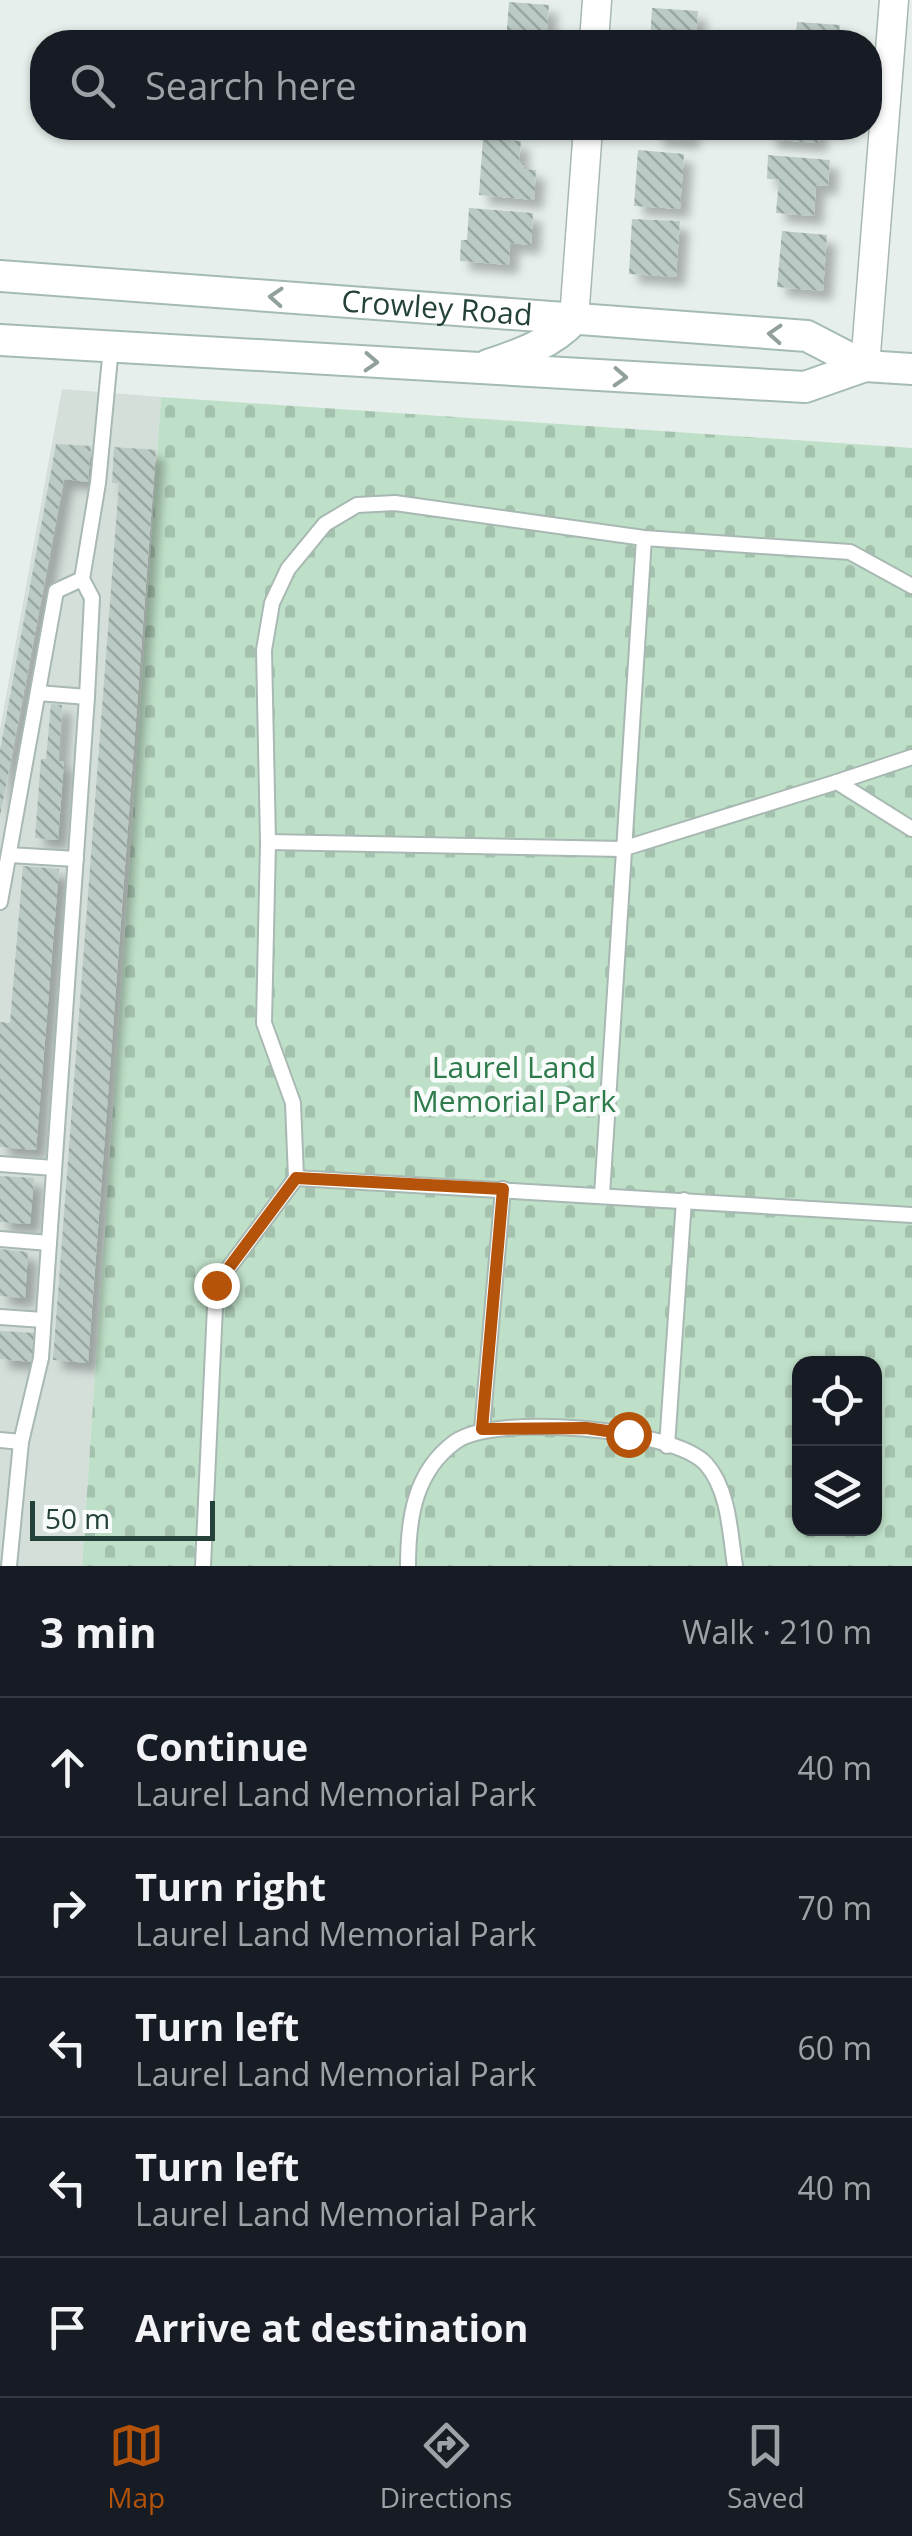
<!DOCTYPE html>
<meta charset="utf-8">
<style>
:root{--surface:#171b24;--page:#242831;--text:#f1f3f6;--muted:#9ea1a6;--line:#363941;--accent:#b45309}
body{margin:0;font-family:"Open Sans",sans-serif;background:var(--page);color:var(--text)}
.controls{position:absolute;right:30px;bottom:30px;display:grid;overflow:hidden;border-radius:20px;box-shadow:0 2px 8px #0004}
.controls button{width:90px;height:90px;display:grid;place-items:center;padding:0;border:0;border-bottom:2px solid var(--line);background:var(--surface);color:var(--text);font:50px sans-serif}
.scale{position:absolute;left:30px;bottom:25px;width:185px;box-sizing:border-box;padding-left:10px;border:5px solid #24423a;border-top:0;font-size:28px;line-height:35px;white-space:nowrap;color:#24423a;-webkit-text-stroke:8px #f7fbf9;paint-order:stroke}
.stop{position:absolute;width:30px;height:30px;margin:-22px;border:8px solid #b45309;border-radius:50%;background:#fff}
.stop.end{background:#b45309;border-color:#fff;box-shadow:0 2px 10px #0008}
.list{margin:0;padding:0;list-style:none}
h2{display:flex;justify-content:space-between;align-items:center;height:130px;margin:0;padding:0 40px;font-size:42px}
h2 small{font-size:32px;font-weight:400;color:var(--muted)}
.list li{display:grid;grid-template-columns:65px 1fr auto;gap:30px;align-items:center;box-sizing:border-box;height:140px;padding:0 40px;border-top:2px solid var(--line)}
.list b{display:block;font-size:38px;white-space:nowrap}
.list p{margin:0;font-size:32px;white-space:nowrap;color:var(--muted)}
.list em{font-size:32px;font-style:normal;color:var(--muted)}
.icon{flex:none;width:55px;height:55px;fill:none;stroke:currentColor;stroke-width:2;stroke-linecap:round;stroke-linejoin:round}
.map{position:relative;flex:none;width:912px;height:1566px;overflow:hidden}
.search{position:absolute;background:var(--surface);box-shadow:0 2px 8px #0004;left:30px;right:30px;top:30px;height:110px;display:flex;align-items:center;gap:25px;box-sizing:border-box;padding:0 35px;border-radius:40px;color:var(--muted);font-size:38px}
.sheet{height:830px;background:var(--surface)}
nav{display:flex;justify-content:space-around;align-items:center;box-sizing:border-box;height:140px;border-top:2px solid var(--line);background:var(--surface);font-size:28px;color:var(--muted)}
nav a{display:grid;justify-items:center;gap:5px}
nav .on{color:var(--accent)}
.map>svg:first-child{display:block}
.built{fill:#d4dfda}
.cemetery{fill:url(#cemetery-stones);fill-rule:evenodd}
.building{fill:url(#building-back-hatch);filter:url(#shadow)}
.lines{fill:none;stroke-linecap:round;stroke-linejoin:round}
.service-casing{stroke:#a8b8b2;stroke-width:18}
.minor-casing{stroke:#a8b8b2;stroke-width:31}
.secondary-casing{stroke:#a4bbb3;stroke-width:34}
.service{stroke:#fff;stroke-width:14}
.minor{stroke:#fff;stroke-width:28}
.secondary{stroke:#fff;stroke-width:30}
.oneway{stroke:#92a09c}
.route{stroke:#b45309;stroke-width:12}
.labels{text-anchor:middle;stroke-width:9;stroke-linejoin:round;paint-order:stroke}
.street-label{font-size:30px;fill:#24423a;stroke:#f7fbf9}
.park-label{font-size:30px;fill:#2d7a4b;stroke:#f7fbf9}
</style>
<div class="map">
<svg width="912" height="1566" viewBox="0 0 912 1566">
<defs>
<pattern id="cemetery-stones" width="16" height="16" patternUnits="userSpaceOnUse" patternTransform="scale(2.5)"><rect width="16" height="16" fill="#bfe0c8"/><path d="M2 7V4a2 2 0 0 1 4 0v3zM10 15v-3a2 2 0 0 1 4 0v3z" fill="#a4c1ad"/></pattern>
<pattern id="building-back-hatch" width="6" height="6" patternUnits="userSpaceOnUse" patternTransform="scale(2.5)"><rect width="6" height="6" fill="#bbcac4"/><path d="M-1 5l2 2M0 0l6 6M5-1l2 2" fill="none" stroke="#98a6a0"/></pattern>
<filter id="shadow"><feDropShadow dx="9" dy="9" stdDeviation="5" flood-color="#0004"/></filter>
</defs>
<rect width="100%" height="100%" fill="#e6efeb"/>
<path class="built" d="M62,389L161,397L82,1566H0V729Z"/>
<path class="cemetery" d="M161,397L912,448V1566H82ZM800,1364H874V1528H800Z"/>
<g class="building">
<path d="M509,2L549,5L546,42H506Z"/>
<path d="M652,8L698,11L696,42H650Z"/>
<path d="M797,22L840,25L838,42H795Z"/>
<path d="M654,128H691L690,140L654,137Z"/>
<path d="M768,128H819L818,143L767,139Z"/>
<path d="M483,138L521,141L519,162L524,163L523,169L536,170L534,200L479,195Z"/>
<path d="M638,150L684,154L680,209L634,206Z"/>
<path d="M768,155L830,160L828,186L816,185L814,216L776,213L779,179H767Z"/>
<path d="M469,208L533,213L531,245L510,243L509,265L460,261L461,240H467Z"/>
<path d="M632,219L680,221L676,277L629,274Z"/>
<path d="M782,231L827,235L823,291L777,287Z"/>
<path d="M56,444L91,446L88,482L64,479L0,817V751Z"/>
<path d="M114,447L156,450L88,1363L53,1360L119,483H112Z"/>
<path d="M51,704L62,705L58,761H64L58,840L35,838L41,759H46Z"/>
<path d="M23,866L59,869L36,1150L0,1147V1022L10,1023Z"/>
<path d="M0,1176L34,1178L30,1224L0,1222Z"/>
<path d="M0,1249L28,1252L25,1298L0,1296Z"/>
<path d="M0,1331L35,1333L32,1362L0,1359Z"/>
</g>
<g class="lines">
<g class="service-casing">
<g id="service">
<path d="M38,693L87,697"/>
<path d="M837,782L912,757"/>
<path d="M268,842L622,849L837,782L912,829"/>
<path d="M9,855L76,859"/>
<path d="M0,902L56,591L82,579"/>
<path d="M0,1164L54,1168"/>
<path d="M296,1178L912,1215"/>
<path d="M602,1195L644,538"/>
<path d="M0,1239L49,1243"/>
<path d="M0,1317L43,1320"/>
<path d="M482,1429L503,1189"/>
<path d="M0,1440L21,1442"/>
<path d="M667,1446L684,1200"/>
<path d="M9,1566L21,1442L41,1358L87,697L92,598L82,579L98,483L111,347"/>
<path d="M203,1566L216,1285L296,1178L293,1103L264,1023L268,842L264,650L272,603L288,569L325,524L357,505L395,503L644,538L850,552L912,586"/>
<path d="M408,1566C408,1520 414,1472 455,1442C494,1413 673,1428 706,1464C729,1490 730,1533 735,1566"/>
</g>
</g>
<g class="minor-casing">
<g id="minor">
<path d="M594,42L597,0"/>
<path d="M574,319L588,128"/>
<path d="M865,366L894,0"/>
</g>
</g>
<g class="secondary-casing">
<g id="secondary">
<path id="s1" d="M0,276L807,336L865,366L912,369"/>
<path d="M0,340L805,387L865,366"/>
<path d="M488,365C518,355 553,343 574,319"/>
</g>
</g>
<use href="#service" class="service"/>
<use href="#minor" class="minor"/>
<use href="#secondary" class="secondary"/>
</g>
<defs><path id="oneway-chevron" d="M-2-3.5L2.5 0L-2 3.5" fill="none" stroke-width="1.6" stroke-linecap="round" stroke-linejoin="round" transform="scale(2.5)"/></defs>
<g class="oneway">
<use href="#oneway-chevron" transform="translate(276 297) rotate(-176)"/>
<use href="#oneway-chevron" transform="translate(775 334) rotate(-176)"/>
<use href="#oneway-chevron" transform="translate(371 362) rotate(3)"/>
<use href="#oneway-chevron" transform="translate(620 377) rotate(3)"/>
</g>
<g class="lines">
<path class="route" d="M216,1285L296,1178L503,1189L482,1429L586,1428L628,1434"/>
</g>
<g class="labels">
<g class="street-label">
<text dy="10" stroke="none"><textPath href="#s1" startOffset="438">Crowley Road</textPath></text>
</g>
<g class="park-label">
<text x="514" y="1078">Laurel Land<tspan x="514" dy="34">Memorial Park</tspan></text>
</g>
</g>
</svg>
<div class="controls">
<button><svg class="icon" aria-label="locate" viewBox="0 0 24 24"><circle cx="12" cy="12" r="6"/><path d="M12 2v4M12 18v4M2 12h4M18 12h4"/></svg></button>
<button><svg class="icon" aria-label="layers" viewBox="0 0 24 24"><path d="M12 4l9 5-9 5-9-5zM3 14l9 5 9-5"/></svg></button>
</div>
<div class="scale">50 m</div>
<div class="stop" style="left:628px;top:1434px"></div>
<div class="stop end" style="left:216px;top:1285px"></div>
<div class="search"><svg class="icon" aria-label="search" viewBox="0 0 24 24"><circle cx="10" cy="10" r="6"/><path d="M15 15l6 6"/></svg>Search here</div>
</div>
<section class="sheet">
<h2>3 min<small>Walk · 210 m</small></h2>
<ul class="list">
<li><svg class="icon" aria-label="ahead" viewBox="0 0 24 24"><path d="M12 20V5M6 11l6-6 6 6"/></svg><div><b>Continue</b><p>Laurel Land Memorial Park</p></div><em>40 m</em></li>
<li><svg class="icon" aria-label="right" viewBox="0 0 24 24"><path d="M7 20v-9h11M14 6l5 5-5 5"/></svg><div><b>Turn right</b><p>Laurel Land Memorial Park</p></div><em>70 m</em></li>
<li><svg class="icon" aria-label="left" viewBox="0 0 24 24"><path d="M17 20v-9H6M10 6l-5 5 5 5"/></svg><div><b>Turn left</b><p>Laurel Land Memorial Park</p></div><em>60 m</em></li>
<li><svg class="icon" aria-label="left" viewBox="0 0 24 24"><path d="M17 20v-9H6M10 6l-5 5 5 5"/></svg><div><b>Turn left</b><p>Laurel Land Memorial Park</p></div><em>40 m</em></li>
<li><svg class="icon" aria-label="arrive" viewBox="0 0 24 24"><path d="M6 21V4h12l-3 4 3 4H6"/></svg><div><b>Arrive at destination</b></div></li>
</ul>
</section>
<nav>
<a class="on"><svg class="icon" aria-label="map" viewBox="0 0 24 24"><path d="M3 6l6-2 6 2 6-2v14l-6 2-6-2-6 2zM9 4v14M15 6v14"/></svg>Map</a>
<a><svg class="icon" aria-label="directions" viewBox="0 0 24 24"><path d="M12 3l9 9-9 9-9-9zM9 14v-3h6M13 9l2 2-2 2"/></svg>Directions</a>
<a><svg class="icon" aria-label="saved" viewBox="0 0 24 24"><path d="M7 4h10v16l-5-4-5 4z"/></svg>Saved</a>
</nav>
